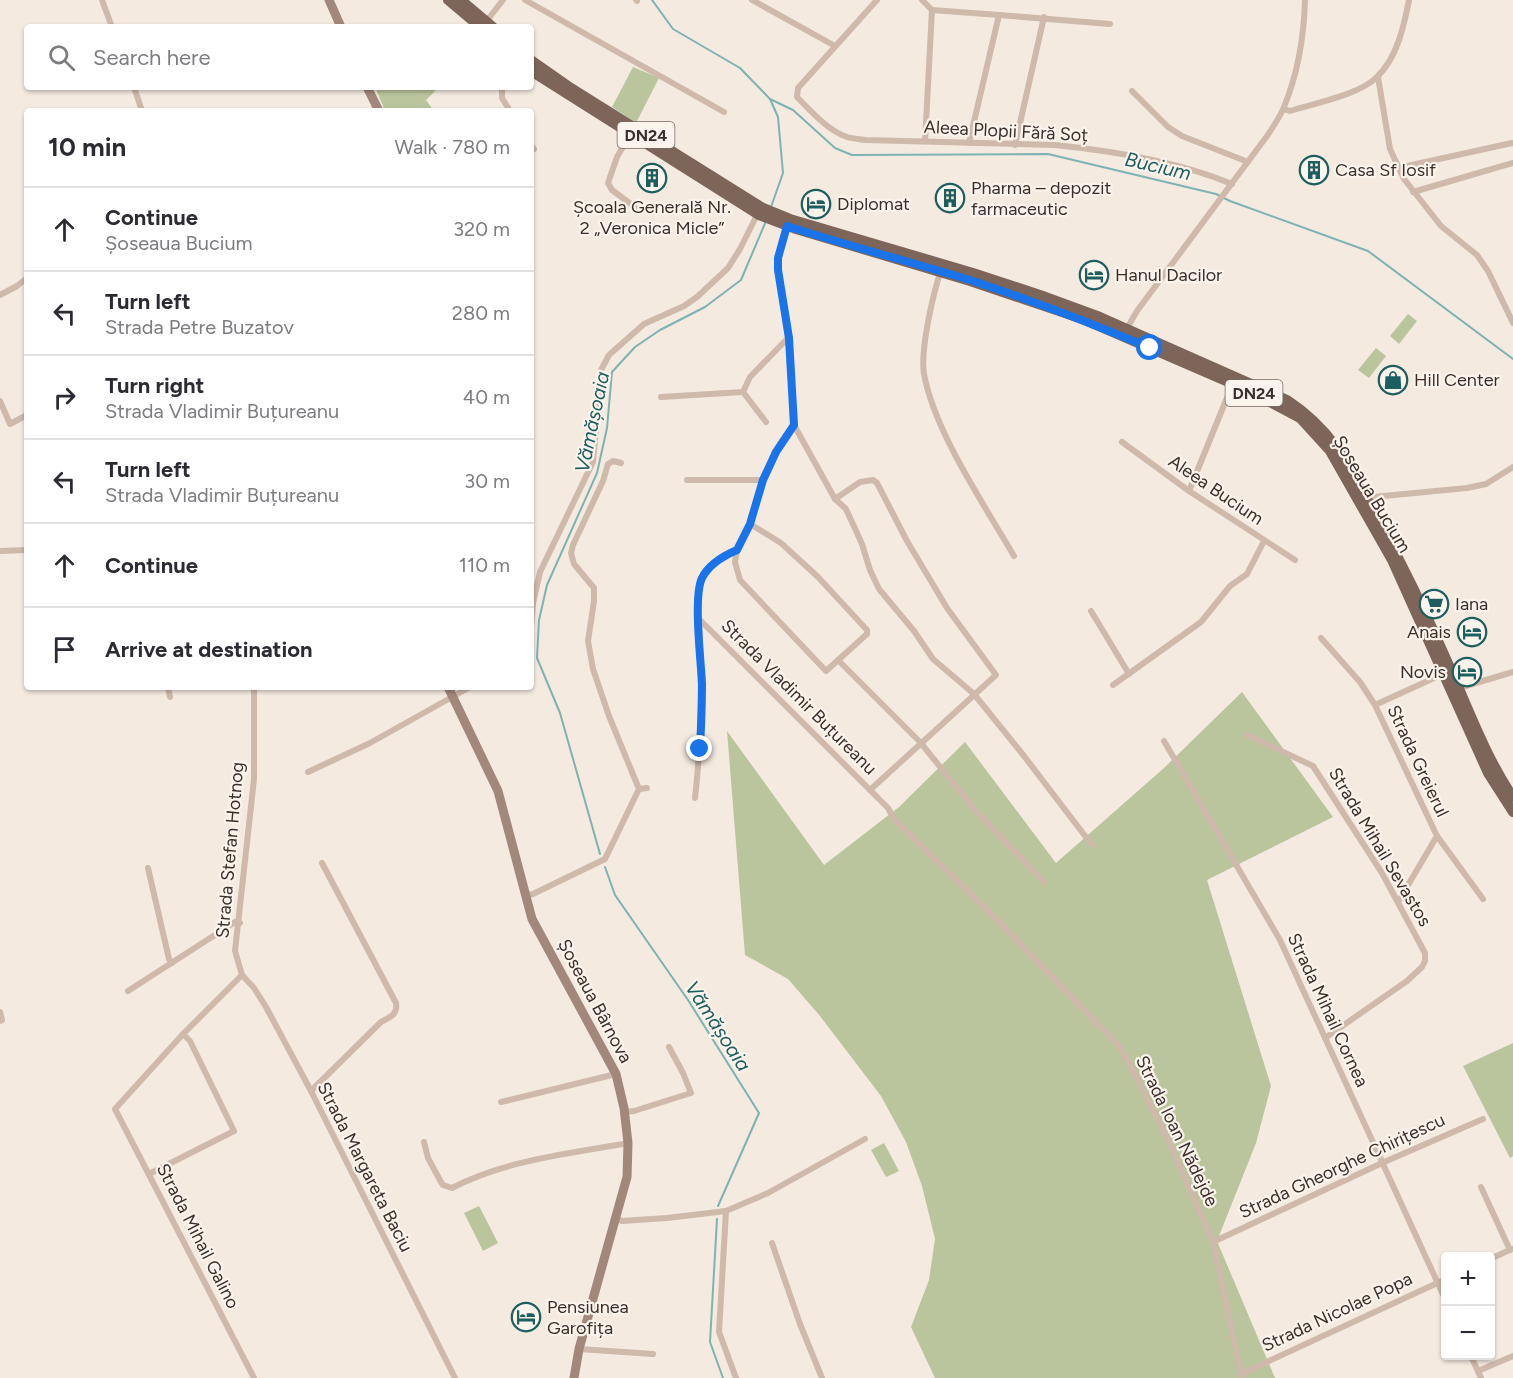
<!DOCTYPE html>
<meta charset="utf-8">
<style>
:root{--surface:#fff;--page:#f2f2f3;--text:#2b2b33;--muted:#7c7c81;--line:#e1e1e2}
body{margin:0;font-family:Figtree,sans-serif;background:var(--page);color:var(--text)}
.controls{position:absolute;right:18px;bottom:18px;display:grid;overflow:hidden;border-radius:6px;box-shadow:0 2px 4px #0004}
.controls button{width:54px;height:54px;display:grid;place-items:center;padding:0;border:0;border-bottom:2px solid var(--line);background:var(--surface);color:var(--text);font:30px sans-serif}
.stop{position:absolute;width:18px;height:18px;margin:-14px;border:4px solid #1a73e8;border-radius:50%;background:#fff}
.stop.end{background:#1a73e8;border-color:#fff;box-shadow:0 2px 6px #0008}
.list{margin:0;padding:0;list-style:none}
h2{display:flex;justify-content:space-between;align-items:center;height:78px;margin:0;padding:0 24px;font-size:26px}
h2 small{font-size:20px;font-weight:400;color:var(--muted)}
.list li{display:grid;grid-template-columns:39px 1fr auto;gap:18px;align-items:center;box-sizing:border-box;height:84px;padding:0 24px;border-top:2px solid var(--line)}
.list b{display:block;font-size:22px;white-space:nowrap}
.list p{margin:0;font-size:20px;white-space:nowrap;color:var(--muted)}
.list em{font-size:20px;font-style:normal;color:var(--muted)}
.icon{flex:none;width:33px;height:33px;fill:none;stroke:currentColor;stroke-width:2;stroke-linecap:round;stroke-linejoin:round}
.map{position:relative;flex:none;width:1513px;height:1378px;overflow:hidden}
.search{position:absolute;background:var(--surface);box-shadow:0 2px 4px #0004;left:24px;top:24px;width:510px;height:66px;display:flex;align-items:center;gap:15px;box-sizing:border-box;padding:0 21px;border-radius:6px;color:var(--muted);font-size:22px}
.panel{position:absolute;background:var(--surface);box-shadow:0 2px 4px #0004;left:24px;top:108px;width:510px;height:582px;border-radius:6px}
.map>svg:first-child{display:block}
.green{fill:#bac59e}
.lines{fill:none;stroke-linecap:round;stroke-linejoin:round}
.stream{stroke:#7db3b3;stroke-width:2}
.street{stroke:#ceb9aa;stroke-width:6}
.secondary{stroke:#a2877b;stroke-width:9}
.primary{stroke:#7e655a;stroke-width:10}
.route{stroke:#1a73e8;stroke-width:8}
.labels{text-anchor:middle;stroke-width:4.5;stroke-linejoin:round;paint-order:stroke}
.shield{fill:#fbf4ed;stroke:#756a64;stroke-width:1.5}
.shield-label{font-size:16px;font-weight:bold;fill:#3b2f2a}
.street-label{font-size:18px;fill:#3b2f2a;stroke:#fbf4ed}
.poi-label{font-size:18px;fill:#3b2f2a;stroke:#fbf4ed;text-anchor:start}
.water-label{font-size:20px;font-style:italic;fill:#1d5e5f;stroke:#fbf4ed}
</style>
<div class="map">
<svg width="1513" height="1378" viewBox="0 0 1513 1378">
<rect width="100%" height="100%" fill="#f4eae0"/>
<g class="green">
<path d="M633,67L659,78L636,123L612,107Z"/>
<path d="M375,87H439L426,100L434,111H385Z"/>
<path d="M1408,314L1417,321L1399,344L1390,336Z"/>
<path d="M1376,348L1386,356L1369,378L1358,370Z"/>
<path d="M1242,692L1333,817L1207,880L1271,1086L1256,1143L1217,1241L1275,1378H935L911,1327L929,1280L935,1239L922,1186L906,1142L881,1096L820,1016L788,979L745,955L727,731L824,865L899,807L965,742L1056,863L1164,768Z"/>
<path d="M1513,1043V1156L1510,1158L1463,1066Z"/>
<path d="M884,1143L899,1171L886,1177L871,1150Z"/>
<path d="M479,1206L498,1243L483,1251L464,1213Z"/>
</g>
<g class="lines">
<g class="stream">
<path d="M652,0L673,29L740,68L770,99L778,117L783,173L771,207"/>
<path d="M770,99L793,110L835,148L852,155L1048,154L1216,194L1230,201L1368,251L1513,359"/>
<path d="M600,854L560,713L537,658L539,620L547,585L597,473L607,428L612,372L635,347L660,330L705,307L741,280L766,221"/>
<path d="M605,867L615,895L688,1000L759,1113L718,1206"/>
<path d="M717,1219L710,1342L723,1378"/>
</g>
<g class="street">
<path d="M102,0L112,27"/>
<path d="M525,0L724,112"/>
<path d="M636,0L637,1"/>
<path d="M752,0L835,46"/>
<path d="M877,0L798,88L797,97C811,111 827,130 847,137C853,139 860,139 866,140L1055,145C1114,151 1177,161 1232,184"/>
<path d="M922,0L932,10L999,15L969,143"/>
<path d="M999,15L1110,24"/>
<path d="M485,23L503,0"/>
<path d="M1378,77L1390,149L1404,179L1441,226L1477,255L1488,271L1513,323"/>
<path d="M134,87L142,111"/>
<path d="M502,87V98L510,111"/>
<path d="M1132,91L1168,127L1182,136L1248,162"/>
<path d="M1284,109L1290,111C1315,103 1359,95 1377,77C1397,58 1404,26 1409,0"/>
<path d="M630,135L617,157L608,183L612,190L640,211"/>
<path d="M925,141L932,10"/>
<path d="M531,145L534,149"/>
<path d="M1015,145L1044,17"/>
<path d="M1398,168L1512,143"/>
<path d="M1413,192L1513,163"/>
<path d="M941,270C933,294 920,350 924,374C935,433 984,504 1014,556"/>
<path d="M0,295L17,286L27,278"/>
<path d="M1126,330L1137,311L1267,136C1273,127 1280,117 1284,107C1298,73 1304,36 1305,0"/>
<path d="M743,392L766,422"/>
<path d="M661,397L743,392L750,377L788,338"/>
<path d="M0,401L10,424L27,415"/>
<path d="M794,425L835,499L846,509L862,544L870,570L879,589L914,631L933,659L974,694L1024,756L1092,845"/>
<path d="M1122,442L1189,491L1295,560"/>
<path d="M621,463L613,461L608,464L603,481L573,545L571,553L574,564L594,588V601L588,641L593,669L609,716L639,789"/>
<path d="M687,480H763"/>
<path d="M1189,491L1233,383"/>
<path d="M835,499L860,482L873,480L877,483L907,541L947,608L996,675L870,790"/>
<path d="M1365,502L1373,497L1467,488L1486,484L1513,467"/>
<path d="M750,524L781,543L818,577L867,630V634L826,671L740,580L735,562L737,550L750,524L763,480L776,452L794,425L788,338L778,270V258L788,225"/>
<path d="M737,550C703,563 694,584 699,619L888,808L894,819L996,919L1119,1046L1130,1065L1168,1140L1213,1242L1242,1378"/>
<path d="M0,551L27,550"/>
<path d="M1091,611L1129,674"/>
<path d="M531,628L533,603L540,572L593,462L601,370L609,355L644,324L684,306L697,297L728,268L740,249L758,213"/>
<path d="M1321,638L1360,682L1375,705L1437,836L1483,899"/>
<path d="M838,660L920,742L975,810L1044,882"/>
<path d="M1113,685L1201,622L1230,586L1247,574L1264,541"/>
<path d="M168,687L170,697"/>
<path d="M1459,688L1513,672"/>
<path d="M1375,705L1445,673"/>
<path d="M1247,735L1313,766L1382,873L1425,953V961L1422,967L1407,981L1325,1038"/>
<path d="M1164,741L1280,940L1446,1301"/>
<path d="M308,772L370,743L470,687"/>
<path d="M695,798C702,738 702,679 699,619"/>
<path d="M148,868L169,959L172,963"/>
<path d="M525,896L533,894L605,859L639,789L647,788"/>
<path d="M1398,902L1437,836"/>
<path d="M242,975L254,988L266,1007L311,1091L455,1378"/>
<path d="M128,991L235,922L240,923"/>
<path d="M0,1012L2,1020L0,1021"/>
<path d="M311,1091L381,1022C390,1017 398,1015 396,1003L322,863"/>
<path d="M501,1102L616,1074"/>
<path d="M624,1112L634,1111L691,1093L683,1073L669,1047"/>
<path d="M424,1142L428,1158L441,1182L443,1185L452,1188C506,1160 568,1154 628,1143"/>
<path d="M149,1174L234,1131L190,1041L183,1034"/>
<path d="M1481,1187L1510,1250"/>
<path d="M726,1211L719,1332L736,1378"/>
<path d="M617,1219L622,1221L667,1218L726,1211L768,1193L865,1139"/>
<path d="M1213,1242L1382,1163L1483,1119"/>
<path d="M772,1243L800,1324L822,1378"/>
<path d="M1490,1259L1512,1249"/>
<path d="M579,1349L653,1354"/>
<path d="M1471,1356L1481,1378"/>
<path d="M1478,1371L1513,1356"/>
<path d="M1241,1374L1446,1279"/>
<path d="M254,1378L115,1109L183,1034L242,975L235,951L254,779V687"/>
</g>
<g class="secondary">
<path d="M329,0L341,27"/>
<path d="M367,87L379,111"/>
<path d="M448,687L498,791L532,919L616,1074L624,1108L628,1143L627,1177L579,1349L574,1378"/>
</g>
<g class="primary">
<path d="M448,0L480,27"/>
<path d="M461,0L493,27"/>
<path d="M531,60L571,88L763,208L790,219L973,273L1040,295L1100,317L1287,400C1333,430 1350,467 1375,514C1403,565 1428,617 1451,670C1470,713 1487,759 1513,797"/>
<path d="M531,71L759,215L796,229L970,281L1080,318L1249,391L1300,418L1330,451L1392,560L1488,773L1513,812"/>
</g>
</g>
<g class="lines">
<path class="route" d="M700,749C701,728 702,706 702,684C701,660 693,597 702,578C709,564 723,556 737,550L750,524L763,480L776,452L794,425L789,338L778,270V258L787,226C849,246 911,262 973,281C1033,301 1091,323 1150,348"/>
</g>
<defs>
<g id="building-ring" transform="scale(1.5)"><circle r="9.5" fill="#fbf4ed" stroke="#1d5e5f" stroke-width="1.5"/><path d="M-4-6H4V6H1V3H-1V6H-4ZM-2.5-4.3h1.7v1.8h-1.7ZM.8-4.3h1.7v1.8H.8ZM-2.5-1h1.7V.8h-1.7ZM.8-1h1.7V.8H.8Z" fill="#1d5e5f"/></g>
<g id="hotel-ring" transform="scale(1.5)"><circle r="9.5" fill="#fbf4ed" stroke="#1d5e5f" stroke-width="1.5"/><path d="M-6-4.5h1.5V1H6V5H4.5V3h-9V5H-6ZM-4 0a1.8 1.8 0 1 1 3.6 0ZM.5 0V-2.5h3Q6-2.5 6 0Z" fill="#1d5e5f"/></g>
<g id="shop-ring" transform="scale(1.5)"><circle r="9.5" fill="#fbf4ed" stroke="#1d5e5f" stroke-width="1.5"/><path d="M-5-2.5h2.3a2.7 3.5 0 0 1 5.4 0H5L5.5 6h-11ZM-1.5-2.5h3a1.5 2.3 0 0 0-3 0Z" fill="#1d5e5f"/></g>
<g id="supermarket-ring" transform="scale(1.5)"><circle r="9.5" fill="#fbf4ed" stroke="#1d5e5f" stroke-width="1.5"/><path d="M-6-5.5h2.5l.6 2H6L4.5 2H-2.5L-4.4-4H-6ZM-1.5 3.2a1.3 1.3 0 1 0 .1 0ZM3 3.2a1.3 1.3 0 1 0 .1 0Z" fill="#1d5e5f"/></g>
</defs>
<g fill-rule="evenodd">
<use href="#building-ring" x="1314" y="170"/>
<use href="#building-ring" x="652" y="178"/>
<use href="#building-ring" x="950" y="198"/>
<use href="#hotel-ring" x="816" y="204"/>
<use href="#hotel-ring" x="1094" y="275"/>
<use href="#shop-ring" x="1393" y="380"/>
<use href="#supermarket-ring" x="1434" y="604"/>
<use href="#hotel-ring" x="1472" y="632"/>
<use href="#hotel-ring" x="1467" y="672"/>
<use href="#hotel-ring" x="526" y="1317"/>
</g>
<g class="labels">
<g class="shield">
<rect x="617.5" y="122" width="57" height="26" rx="4.5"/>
<rect x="1225.5" y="380" width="57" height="26" rx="4.5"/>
</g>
<g class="shield-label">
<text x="646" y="141">DN24</text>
<text x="1254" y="399">DN24</text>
</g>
<g class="street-label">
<text transform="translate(1006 131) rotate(3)" y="6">Aleea Plopii Fără Soț</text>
<text transform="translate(1216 490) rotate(34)" y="6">Aleea Bucium</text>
<text transform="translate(1372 494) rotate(59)" y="6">Șoseaua Bucium</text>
<text transform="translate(799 697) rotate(45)" y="6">Strada Vladimir Buțureanu</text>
<text transform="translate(1418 761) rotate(65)" y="6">Strada Greierul</text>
<text transform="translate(1380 847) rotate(59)" y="6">Strada Mihail Sevastos</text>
<text transform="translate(230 850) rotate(-85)" y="6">Strada Stefan Hotnog</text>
<text transform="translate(595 1001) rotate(62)" y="6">Șoseaua Bârnova</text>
<text transform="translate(1328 1010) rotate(65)" y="6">Strada Mihail Cornea</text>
<text transform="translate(1177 1131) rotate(64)" y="6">Strada Ioan Nădejde</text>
<text transform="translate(1342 1166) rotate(-25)" y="6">Strada Gheorghe Chirițescu</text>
<text transform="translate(365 1167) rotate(63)" y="6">Strada Margareta Baciu</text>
<text transform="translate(198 1236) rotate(63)" y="6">Strada Mihail Galino</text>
<text transform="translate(1337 1312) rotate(-25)" y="6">Strada Nicolae Popa</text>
</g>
<g class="poi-label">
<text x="1335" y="176">Casa Sf Iosif</text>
<text x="971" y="194">Pharma – depozit<tspan x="971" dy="21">farmaceutic</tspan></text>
<text x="837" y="210">Diplomat</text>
<text x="652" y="213" text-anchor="middle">Școala Generală Nr.<tspan x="652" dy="21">2 „Veronica Micle”</tspan></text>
<text x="1115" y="281">Hanul Dacilor</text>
<text x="1414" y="386">Hill Center</text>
<text x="1455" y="610">Iana</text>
<text x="1451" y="638" text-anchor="end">Anais</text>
<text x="1446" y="678" text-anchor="end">Novis</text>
<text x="547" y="1313">Pensiunea<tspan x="547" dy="21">Garofița</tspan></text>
</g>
<g class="water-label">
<text transform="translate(1158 166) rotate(13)" y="7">Bucium</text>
<text transform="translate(592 422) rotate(-78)" y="7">Vămășoaia</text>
<text transform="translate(718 1026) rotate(57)" y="7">Vămășoaia</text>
</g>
</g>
</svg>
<div class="controls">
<button>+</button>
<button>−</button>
</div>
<div class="stop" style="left:1150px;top:348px"></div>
<div class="stop end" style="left:700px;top:749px"></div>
<div class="search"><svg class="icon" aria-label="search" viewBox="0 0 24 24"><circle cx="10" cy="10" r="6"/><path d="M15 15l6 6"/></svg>Search here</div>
<section class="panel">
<h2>10 min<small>Walk · 780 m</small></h2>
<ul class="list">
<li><svg class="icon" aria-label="ahead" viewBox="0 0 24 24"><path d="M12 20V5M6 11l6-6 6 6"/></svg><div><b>Continue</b><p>Șoseaua Bucium</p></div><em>320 m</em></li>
<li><svg class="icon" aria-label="left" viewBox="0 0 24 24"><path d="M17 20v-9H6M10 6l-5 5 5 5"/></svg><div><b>Turn left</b><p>Strada Petre Buzatov</p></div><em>280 m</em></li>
<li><svg class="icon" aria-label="right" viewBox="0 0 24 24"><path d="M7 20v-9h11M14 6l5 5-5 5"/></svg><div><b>Turn right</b><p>Strada Vladimir Buțureanu</p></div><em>40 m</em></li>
<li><svg class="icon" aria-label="left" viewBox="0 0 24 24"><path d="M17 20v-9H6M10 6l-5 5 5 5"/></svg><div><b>Turn left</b><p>Strada Vladimir Buțureanu</p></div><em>30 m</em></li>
<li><svg class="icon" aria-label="ahead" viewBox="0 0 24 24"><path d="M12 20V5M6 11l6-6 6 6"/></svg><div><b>Continue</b></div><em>110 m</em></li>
<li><svg class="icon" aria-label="arrive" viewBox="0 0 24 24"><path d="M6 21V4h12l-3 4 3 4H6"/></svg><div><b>Arrive at destination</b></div></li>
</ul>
</section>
</div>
